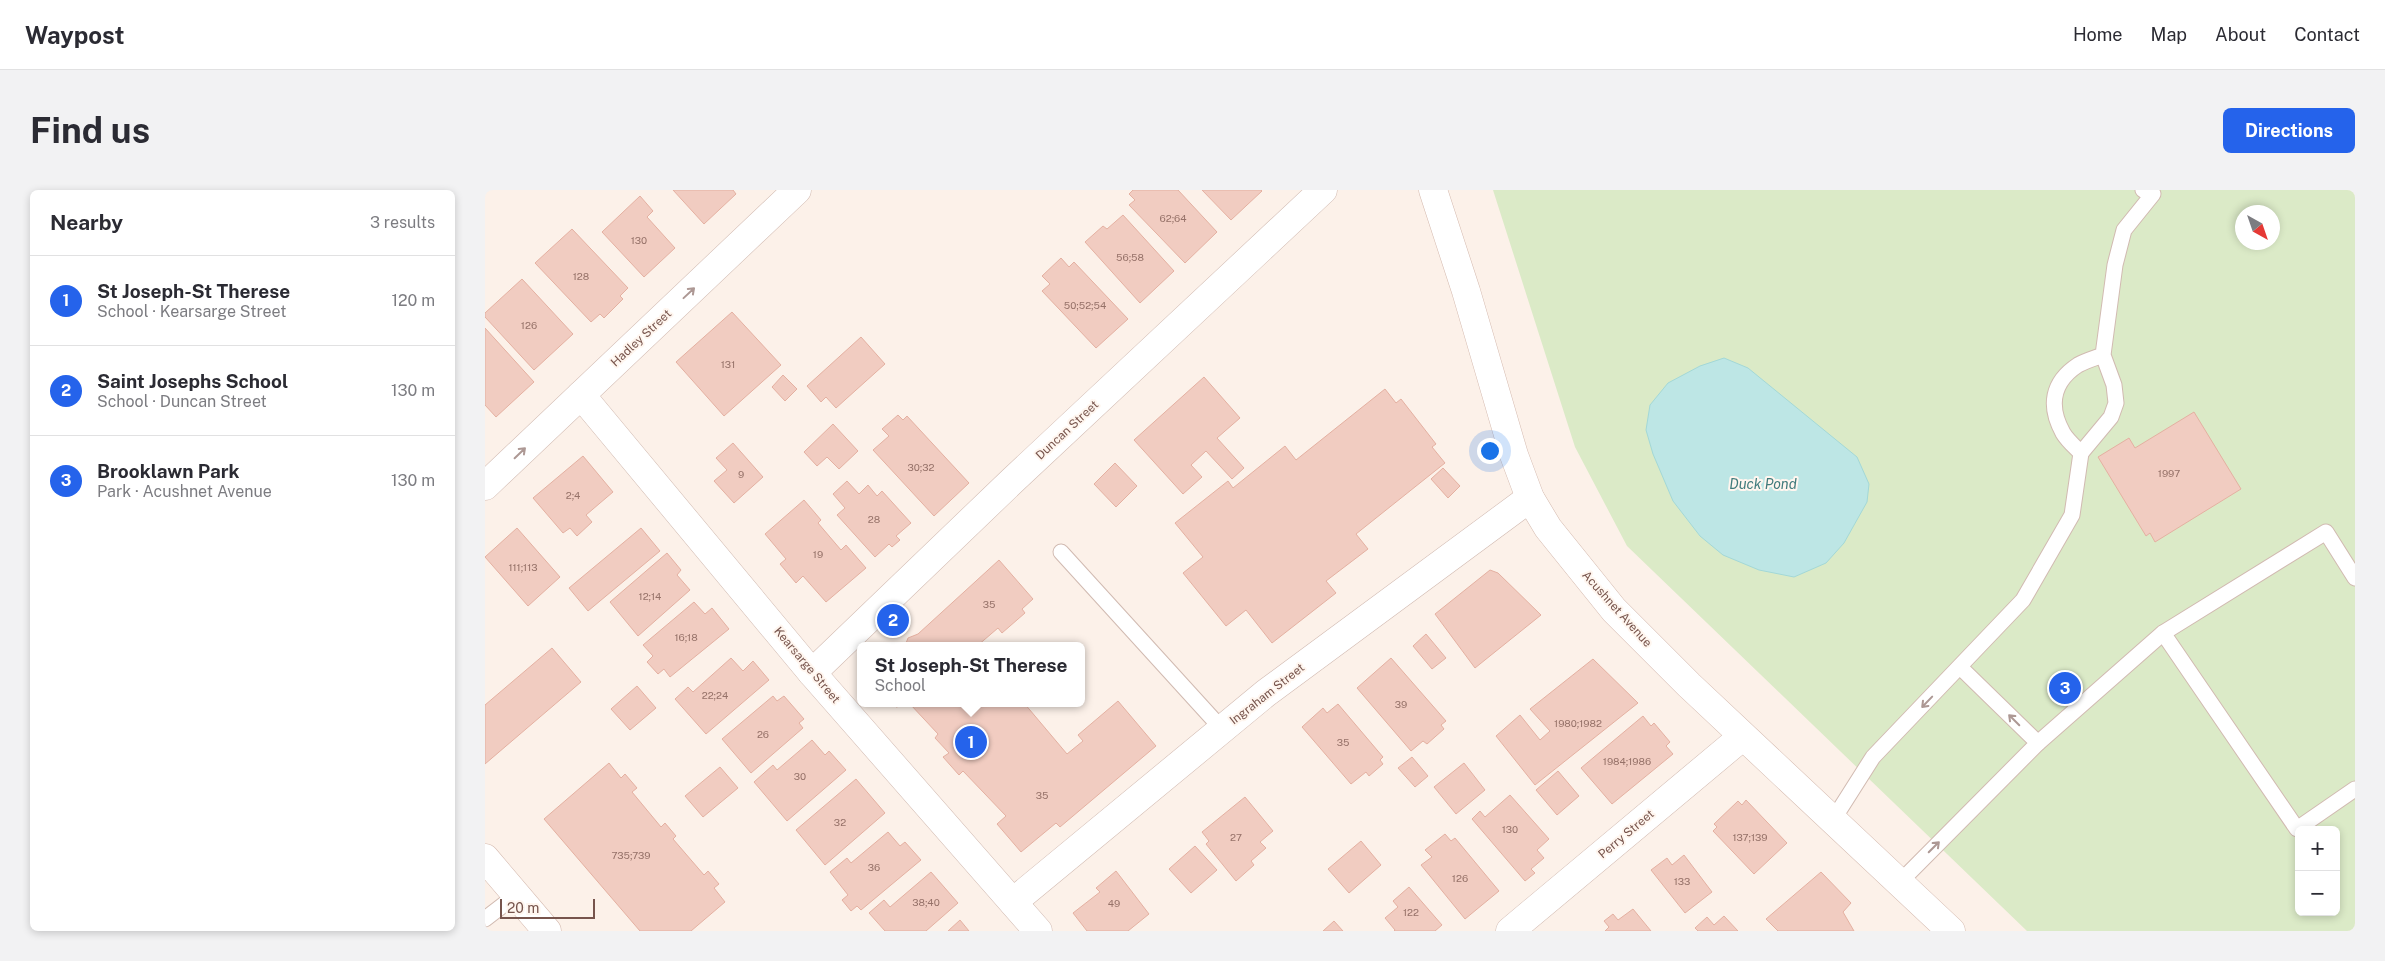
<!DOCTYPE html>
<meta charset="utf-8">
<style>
:root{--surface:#fff;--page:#f2f2f3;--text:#2b2b33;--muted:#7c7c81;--line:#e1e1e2;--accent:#2563eb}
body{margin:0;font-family:"Public Sans",sans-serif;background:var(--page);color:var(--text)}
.controls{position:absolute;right:15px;bottom:15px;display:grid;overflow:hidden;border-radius:8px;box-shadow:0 2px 8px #0003}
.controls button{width:45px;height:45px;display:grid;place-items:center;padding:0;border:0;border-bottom:1px solid var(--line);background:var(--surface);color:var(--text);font:25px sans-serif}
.compass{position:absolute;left:1750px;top:15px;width:45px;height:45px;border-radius:50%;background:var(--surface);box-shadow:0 2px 8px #0003;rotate:140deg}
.scale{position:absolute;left:15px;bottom:12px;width:95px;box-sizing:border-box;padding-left:5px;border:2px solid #77544c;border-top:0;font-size:14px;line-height:18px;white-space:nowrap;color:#77544c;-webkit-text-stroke:4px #fff6ef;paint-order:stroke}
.you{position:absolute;left:1004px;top:260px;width:18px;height:18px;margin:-12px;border:4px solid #fff;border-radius:50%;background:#1a73e8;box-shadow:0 0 0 8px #1a73e833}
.badge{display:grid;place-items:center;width:32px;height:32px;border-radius:50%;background:var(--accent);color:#fff;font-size:16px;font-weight:700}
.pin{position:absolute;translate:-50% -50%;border:2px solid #fff;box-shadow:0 1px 5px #0006}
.popup{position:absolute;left:372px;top:452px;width:228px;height:65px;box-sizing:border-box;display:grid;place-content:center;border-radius:8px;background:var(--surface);filter:drop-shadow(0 1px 4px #0005);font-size:16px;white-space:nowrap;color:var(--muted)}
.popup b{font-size:19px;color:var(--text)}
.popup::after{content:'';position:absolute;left:50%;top:100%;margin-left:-10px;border:10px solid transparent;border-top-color:var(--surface)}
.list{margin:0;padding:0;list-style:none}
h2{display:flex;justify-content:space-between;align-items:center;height:65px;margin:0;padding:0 20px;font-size:21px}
h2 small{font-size:16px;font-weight:400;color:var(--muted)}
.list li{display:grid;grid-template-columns:32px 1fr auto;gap:15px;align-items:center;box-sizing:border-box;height:90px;padding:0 20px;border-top:1px solid var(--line)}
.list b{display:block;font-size:19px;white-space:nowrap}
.list p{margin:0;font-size:16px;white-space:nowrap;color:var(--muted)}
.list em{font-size:16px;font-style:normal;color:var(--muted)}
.map{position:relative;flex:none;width:1870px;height:741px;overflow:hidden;border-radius:8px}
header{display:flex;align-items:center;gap:30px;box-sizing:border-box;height:70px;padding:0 25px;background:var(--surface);border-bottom:1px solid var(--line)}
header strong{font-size:24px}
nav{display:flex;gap:28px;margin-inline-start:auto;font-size:18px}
.intro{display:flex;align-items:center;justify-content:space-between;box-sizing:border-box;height:120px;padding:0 30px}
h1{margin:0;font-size:35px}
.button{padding:12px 22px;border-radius:8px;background:var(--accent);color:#fff;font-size:18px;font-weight:700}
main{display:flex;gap:30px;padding:0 30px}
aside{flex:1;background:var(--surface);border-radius:8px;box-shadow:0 2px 8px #0003}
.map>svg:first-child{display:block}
.green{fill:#dbeac7;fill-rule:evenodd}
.water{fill:#bde6e5;stroke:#a3d8d7}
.building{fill:#f1ccc1;stroke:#e4b0a1}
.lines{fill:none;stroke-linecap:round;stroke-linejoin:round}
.service-casing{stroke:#d1bab1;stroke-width:17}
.minor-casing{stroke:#d1bab1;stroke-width:29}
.secondary-casing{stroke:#d4b9ae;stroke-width:29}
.service{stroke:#fff;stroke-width:15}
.minor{stroke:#fff;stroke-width:28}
.secondary{stroke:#fff;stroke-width:28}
.oneway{stroke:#ad9894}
.labels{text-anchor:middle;stroke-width:4;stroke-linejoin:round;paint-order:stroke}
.number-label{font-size:10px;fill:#967269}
.street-label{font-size:12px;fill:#77544c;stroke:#fff6ef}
.water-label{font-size:14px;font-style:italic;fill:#407b7c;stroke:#fff6ef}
</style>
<header>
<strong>Waypost</strong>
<nav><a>Home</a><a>Map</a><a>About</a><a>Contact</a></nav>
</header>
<div class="intro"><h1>Find us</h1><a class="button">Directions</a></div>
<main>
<aside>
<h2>Nearby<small>3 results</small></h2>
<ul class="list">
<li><span class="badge">1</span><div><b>St Joseph-St Therese</b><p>School · Kearsarge Street</p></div><em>120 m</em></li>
<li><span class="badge">2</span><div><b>Saint Josephs School</b><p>School · Duncan Street</p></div><em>130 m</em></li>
<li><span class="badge">3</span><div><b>Brooklawn Park</b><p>Park · Acushnet Avenue</p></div><em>130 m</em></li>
</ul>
</aside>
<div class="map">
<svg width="1870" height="741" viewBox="0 0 1870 741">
<rect width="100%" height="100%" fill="#fcf1e9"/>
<path class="green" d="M1008,0H1870V741H1542L1142,356L1090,257ZM1758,22H1788V52H1758ZM1814,640H1851V722H1814Z"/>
<path class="water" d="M1239,168L1263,178L1372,267L1384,294L1382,312L1359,353L1341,373L1309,387L1274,380L1238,365L1215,346L1188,311L1168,264L1161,240L1165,215L1183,193L1215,176Z"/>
<g class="building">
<path d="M188,0H248L251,4L219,34Z"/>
<path d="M648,0H693L732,42L700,73L644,15L650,10L644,4Z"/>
<path d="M717,0H776L777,1L746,30Z"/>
<path d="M155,6L168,21L162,27L190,58L159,87L117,42Z"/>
<path d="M638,25L689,81L655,113L600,52L618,36L622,39Z"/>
<path d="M87,39L143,98L135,106L138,109L119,128L115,124L106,132L50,73Z"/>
<path d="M576,68L584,77L589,72L643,129L611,158L557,101L565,94L557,86Z"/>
<path d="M37,89L88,144L49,180L0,127V123Z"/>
<path d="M247,122L296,175L239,226L191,172Z"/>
<path d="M0,138L49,192L11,227L0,215Z"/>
<path d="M376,147L400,174L351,218L341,207L336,212L322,196Z"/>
<path d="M298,185L312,199L300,211L287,197Z"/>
<path d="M719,187L755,228L732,248L759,278L747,289L721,261L706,275L717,287L698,304L649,250Z"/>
<path d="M900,199L911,213L916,209L951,254L947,257L960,273L871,344L883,359L841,391L851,403L787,453L761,420L741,436L698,383L718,367L690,333L743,291L748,298L800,256L811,270Z"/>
<path d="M1709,222L1756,299L1670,352L1665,343L1661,346L1613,267L1644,248L1650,258Z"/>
<path d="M413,225L418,230L422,226L484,293L449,326L388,260L404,246L397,239Z"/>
<path d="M348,234L373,261L354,279L342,267L332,276L319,262Z"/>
<path d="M248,253L278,287L249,313L229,291L242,280L231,268Z"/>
<path d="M98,266L128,302L101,325L107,332L92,346L85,338L78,343L48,308Z"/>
<path d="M630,273L652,296L631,317L609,294Z"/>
<path d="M958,278L975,296L963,308L946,289Z"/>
<path d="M362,291L374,304L383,295L392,306L397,301L426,333L411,346L415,350L407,357L404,354L390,367L352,325L360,318L348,304Z"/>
<path d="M319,310L336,330L333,333L356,360L361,355L381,378L341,412L318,386L311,393L295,374L301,369L280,344Z"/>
<path d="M32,338L75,387L43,416L0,367Z"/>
<path d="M156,338L175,361L103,421L84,398Z"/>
<path d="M182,363L196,380L192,385L205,400L153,446L125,412Z"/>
<path d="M514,370L548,409L537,419L540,423L517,443L513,438L492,456H420L423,448L433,444Z"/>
<path d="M1005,380L1013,383L1056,425L990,478L950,424Z"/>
<path d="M209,412L220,424L227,418L244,439L185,487L179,479L173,484L162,472L168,466L158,455Z"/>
<path d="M941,444L961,468L947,479L928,456Z"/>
<path d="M67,458L96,492L0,574V515Z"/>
<path d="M246,468L258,481L268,471L284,490L221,544L190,509L203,497L208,502Z"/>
<path d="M906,468L961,531L956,535L959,539L942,554L938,551L926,561L872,498Z"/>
<path d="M1108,469L1153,513L1050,595L1011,546L1035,525L1055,550L1065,541L1045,519Z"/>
<path d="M152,496L171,518L145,540L126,519Z"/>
<path d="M288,506L292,511L299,506L319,529L314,533L318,538L266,583L237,549Z"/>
<path d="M633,511L671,556L575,637L571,633L536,662L512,634L521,626L478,581L474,585L458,567L464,563L450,548L453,544L425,514L411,517L407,513H539L582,564L598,551L593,545Z"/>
<path d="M853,514L898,567L895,570L898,574L884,586L881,582L866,594L817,537L838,518L842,523Z"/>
<path d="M1158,526L1166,536L1169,533L1185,552L1181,556L1188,564L1127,614L1096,578Z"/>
<path d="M327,550L340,565L344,561L361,580L302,631L269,592L288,575L292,580Z"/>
<path d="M927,567L943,586L930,597L913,578Z"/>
<path d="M124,573L136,588L140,584L152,598L147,602L176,637L180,633L191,646L188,649L219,685L223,681L234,694L229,698L240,712L206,741H155L59,629Z"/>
<path d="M979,573L1000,600L971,624L949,597Z"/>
<path d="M235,577L253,598L218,627L200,606Z"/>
<path d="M1073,581L1094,606L1072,625L1051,600Z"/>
<path d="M371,589L400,623L340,675L311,640Z"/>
<path d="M1025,605L1064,649L1052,660L1059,668L1046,679L1050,683L1040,691L987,629L995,621L1000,627Z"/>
<path d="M760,607L788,641L775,652L781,658L766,671L769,675L751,691L721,654L724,651L717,642Z"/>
<path d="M1261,610L1302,653L1269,684L1228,641L1232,637L1229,634L1253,611L1257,615Z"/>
<path d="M403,642L415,656L420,652L436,670L376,720L372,716L366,721L357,710L363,705L345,682L362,668L366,673Z"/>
<path d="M960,644L966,651L970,648L1014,701L980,729L936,675L947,667L940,660Z"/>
<path d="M876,651L896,675L864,703L843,679Z"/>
<path d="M710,656L732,680L706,703L684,679Z"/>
<path d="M1199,665L1227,702L1200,723L1166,680L1182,668L1187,675Z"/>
<path d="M631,681L664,724L643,741H602L588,723L615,702L611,698Z"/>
<path d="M446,682L473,713L441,741H400L384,723L399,710L405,717Z"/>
<path d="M1336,682L1366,713L1358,722L1369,741H1293L1281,729Z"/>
<path d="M924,697L957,735L950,741H909L910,740L900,728L913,717L908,711Z"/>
<path d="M1148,719L1166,741H1120L1124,737L1119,731L1128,724L1133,730Z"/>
<path d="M1239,726L1253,741H1213L1210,738L1222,727L1229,735Z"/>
<path d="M475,730L484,741H463Z"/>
<path d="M849,731L858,741H838Z"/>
</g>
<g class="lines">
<g class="service-casing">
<g id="service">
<path d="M1618,165C1610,168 1600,171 1593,175C1567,192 1563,216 1578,243C1582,250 1590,257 1596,263L1626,227L1631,213L1629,195L1618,165L1630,75L1639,40L1668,4L1658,0"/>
<path d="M576,362L737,539"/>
<path d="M1678,443L1812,639L1870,599"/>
<path d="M1553,553L1678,443L1841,342L1870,388"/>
<path d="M1348,630L1388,567L1538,410L1587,325L1596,263"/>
<path d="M1415,692L1553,553L1475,477"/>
<path d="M0,729L31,705"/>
</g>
</g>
<g class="minor-casing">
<g id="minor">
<path d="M96,205L327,483L553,741"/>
<path d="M0,296L312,0"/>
<path d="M327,483L527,291L838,0"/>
<path d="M528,712L781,503L1045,308"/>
<path d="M1025,741L1257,547"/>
</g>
</g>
<g class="secondary-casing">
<g id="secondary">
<path d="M948,0L981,101L1029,265L1045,308L1063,338L1129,420L1204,495L1466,741"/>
<path d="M0,668L62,741"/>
</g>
</g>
<use href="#service" class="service"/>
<use href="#minor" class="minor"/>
<use href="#secondary" class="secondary"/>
</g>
<defs><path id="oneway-shaft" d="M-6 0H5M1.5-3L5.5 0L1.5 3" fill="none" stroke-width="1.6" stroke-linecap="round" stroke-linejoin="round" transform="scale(1.25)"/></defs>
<g class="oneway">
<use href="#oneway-shaft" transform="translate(204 103) rotate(-43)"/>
<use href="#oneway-shaft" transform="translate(35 263) rotate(-44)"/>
<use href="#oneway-shaft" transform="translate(1442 512) rotate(134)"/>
<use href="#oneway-shaft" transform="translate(1529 530) rotate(-135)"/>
<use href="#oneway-shaft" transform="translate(1449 657) rotate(-45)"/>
</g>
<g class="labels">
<g class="number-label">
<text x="688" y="32">62;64</text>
<text x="154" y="54">130</text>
<text x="645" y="71">56;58</text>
<text x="96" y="90">128</text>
<text x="600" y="119">50;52;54</text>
<text x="44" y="139">126</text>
<text x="243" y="178">131</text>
<text x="436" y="281">30;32</text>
<text x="1684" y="287">1997</text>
<text x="256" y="288">9</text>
<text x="88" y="309">2;4</text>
<text x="389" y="333">28</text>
<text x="333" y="368">19</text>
<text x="38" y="381">111;113</text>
<text x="165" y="410">12;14</text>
<text x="504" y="418">35</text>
<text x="201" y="451">16;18</text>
<text x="230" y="509">22;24</text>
<text x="916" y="518">39</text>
<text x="1093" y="537">1980;1982</text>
<text x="278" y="548">26</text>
<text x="858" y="556">35</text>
<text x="1142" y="575">1984;1986</text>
<text x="315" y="590">30</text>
<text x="557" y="609">35</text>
<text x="355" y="636">32</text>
<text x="1025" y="643">130</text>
<text x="751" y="651">27</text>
<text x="1265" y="651">137;139</text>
<text x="146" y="669">735;739</text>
<text x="389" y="681">36</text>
<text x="975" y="692">126</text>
<text x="1197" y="695">133</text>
<text x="441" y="716">38;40</text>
<text x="629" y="717">49</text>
<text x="926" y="726">122</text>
</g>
<g class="street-label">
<text transform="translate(156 148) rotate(-43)" y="4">Hadley Street</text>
<text transform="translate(582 240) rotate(-43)" y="4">Duncan Street</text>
<text transform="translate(1132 419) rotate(48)" y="4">Acushnet Avenue</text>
<text transform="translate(322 475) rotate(50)" y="4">Kearsarge Street</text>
<text transform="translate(782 504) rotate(-38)" y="4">Ingraham Street</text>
<text transform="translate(1141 644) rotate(-40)" y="4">Perry Street</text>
</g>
<g class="water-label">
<text x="1278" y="299">Duck Pond</text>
</g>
</g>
</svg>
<div class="controls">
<button>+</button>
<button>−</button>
</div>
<svg class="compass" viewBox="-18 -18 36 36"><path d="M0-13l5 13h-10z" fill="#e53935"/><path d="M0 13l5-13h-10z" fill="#7c7c81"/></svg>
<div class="scale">20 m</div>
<div class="you"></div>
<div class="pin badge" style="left:486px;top:552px">1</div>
<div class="popup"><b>St Joseph-St Therese</b>School</div>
<div class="pin badge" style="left:408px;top:430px">2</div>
<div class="pin badge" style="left:1580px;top:498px">3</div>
</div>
</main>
